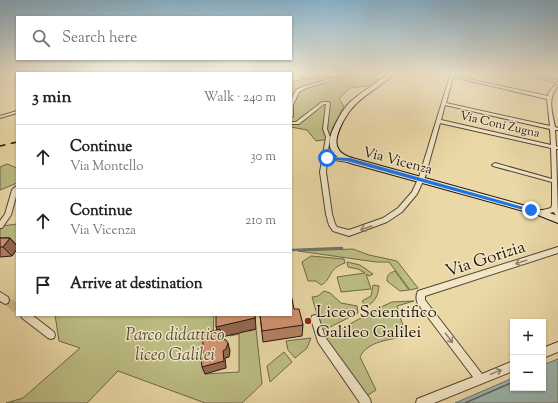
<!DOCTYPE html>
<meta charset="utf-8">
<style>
:root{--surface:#fff;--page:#f2f2f2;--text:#222;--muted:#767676;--line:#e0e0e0}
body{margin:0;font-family:"Sorts Mill Goudy",serif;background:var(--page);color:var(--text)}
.controls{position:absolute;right:12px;bottom:12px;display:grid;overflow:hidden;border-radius:0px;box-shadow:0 1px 3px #0004}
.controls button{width:36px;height:36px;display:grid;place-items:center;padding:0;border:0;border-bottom:1px solid var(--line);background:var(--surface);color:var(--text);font:20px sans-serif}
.stop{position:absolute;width:12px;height:12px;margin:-9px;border:3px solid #1a73e8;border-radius:50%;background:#fff}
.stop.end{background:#1a73e8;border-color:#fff;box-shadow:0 1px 4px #0008}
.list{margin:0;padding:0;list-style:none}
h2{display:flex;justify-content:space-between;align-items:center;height:52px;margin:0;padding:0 16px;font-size:17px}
h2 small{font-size:13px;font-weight:400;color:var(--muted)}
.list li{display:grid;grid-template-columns:26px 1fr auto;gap:12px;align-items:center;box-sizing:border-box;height:64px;padding:0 16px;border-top:1px solid var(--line)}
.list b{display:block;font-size:15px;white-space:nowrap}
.list p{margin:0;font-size:13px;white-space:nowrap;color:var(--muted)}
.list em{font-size:13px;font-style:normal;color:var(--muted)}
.icon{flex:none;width:22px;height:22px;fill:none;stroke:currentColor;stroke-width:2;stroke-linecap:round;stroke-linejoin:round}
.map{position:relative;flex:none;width:558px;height:403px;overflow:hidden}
.search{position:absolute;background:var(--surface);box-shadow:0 1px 3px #0004;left:16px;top:16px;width:276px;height:44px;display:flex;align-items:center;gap:10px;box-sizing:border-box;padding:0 14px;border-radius:0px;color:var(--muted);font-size:15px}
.panel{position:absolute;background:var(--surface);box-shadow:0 1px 3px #0004;left:16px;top:72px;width:276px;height:244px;border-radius:0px}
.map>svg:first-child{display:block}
.green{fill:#bcbd84;stroke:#6e6848}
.water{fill:#9bb8b1;stroke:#6a766f}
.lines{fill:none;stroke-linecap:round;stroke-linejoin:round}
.shore{stroke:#5e665e;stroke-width:1.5}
.stream{stroke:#6a766f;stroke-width:2.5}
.street-tunnel-far1{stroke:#ccba90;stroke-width:8;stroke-dasharray:8 3.5;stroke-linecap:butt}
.street-tunnel{stroke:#ccba90;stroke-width:9;stroke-dasharray:9 4.5;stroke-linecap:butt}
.street-casing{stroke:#534433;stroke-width:2}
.secondary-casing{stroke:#21130c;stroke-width:2}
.street{fill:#f1e6c6;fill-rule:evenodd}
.secondary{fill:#f1e6c6;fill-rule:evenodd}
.rail{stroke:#21130c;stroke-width:1.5;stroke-dasharray:5.5 5.5;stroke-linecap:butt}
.wall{fill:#b58064;stroke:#21130c}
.shaded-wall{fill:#946851;stroke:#21130c}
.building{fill:#d39574;stroke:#21130c}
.oneway{stroke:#938772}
.route{fill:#1a73e8}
.poi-dot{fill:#8f2418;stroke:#f1e6c6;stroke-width:1.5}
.labels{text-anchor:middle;stroke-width:3;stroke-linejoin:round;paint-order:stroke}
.far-street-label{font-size:12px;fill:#21130c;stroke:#f1e6c6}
.street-label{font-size:14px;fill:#21130c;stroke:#f1e6c6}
.near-street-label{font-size:17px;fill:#21130c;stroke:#f1e6c6}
.near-poi-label{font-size:17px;fill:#21130c;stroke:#f1e6c6;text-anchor:start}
.near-park-label{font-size:17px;font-style:italic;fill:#574e36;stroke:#f1e6c6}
</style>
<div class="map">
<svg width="558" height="403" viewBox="0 0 558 403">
<rect width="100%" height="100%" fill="#ead8a7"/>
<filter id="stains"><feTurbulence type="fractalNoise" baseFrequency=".005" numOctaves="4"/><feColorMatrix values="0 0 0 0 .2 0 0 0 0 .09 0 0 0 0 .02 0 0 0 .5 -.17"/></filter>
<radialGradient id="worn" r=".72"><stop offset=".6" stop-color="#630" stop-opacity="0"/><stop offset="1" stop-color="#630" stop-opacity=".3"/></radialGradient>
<g class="green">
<path d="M340,73H391L388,75L379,73L374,78L381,80L375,85L350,88L339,99L344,106L340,113L341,117L330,139L316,141L307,130L291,127V82L305,79H299L298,77H304L306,79L337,76Z"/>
<path d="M7,164L17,168V183L0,190V167Z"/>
<path d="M17,224V247L0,248V230L2,226Z"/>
<path d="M353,249L369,255L397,261L418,288L410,290L389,262H376L298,251Z"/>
<path d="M311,256L344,259L345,263C327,269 332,280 321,285L316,281H308L302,262Z"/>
<path d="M347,262L360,265L373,274L369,276L366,274L371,289L341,292L337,277L365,273L358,269L348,267Z"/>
<path d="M395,271L409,290L400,291L387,281C387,274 390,273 395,271Z"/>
<path d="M373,285L379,286C378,296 375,302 366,307L362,301L371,296Z"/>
<path d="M324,291L330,293L341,303L357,306L358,313L322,331L312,297L318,296Z"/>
<path d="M414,301L397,306L406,336C390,340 367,341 360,357L376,390L365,397L326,343V337L381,307L392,302Z"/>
<path d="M55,315H214L213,339L205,374L239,372V334L230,336V325L250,331L256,329L262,384L242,403H205L118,371L87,403H6L23,398L80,348L59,341Z"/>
<path d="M311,338L307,348L295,358L288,350L286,341Z"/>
<path d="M284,352L292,362L270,382L267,366Z"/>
</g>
<path class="water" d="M558,359V403H455L513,378V388H543V365Z"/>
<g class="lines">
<path class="shore" d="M465,403L513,382"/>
<path class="stream" d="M291,250L342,248"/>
<path class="street-tunnel-far1" d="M5,300L11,304"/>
<path class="street-tunnel" d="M10,303L17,309"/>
<g class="street-casing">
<g id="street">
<path d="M343,73H346C333,84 313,83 299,92L293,105V116L291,117V100L296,90C311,82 329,82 343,73Z"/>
<path d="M454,73H457L454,76L548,96L549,92L555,85H557L558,86C547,99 552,111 555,127L558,128V130H555L556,146L558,147V149H556L558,216H556L554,212L541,215L538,213L539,211L551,208L552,205V182L493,166L492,165L495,163L552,179L551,148L440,123L425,177L417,194L402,212L387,222L349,236L333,231L329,225L326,214L320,172L326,137L323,129L326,104H324L299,124H291V122H296L322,102H328L330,103L327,129L330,137L327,158C335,156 344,156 351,160L348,162L334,160L327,162L326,172L332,214L335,224L337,227L349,230L383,218L398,208L412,192L419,177L450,76ZM453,77L547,99L550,126L446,103ZM445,105L550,129L551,145L441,120Z"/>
<path d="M519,73H523L554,80L558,79V81L554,82Z"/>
<path d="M17,111V113L0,118V116Z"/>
<path d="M17,186V193L11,215L2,228H0V221L5,214L12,190L15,187Z"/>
<path d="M558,247V253L425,296V300L482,374L513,361V371L434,403H416L417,399L473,377L418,304C416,300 416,295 418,291Z"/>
<path d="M0,292L8,297L9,300L8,303L5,304L0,301Z"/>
<path d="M21,315H32L54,332L55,335L54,338L51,339L48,338L22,318Z"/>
<path d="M315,315L318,316L325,337L370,399L371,403H360L318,342L311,319L312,316Z"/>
<path d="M558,342V352L543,358V348Z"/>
</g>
</g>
<g class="secondary-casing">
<path id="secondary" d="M390,73H395C383,85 366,93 354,106C346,114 332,138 338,148C341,155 349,157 356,159L544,211L558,216V223L538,215L350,163C327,154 325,144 336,123C340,115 344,108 350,102C363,91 377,82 390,73Z"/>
</g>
<use href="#street" class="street"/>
<use href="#secondary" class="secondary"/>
<path class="rail" d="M0,146L17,142"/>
</g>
<g class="wall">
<path d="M0,238H10L17,246V249L12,256L0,257Z"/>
<path d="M294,309L303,325L302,336L263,342L260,315Z"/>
</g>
<g class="shaded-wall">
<path d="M10,238L17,246V249L12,256L3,247Z"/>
<path d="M255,315L256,329L222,337L223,346L220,337L216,327Z"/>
<path d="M228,343L230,351L229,357L225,358L226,368L205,374L202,367L223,351Z"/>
</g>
<g class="building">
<path d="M0,238H10L3,247H0Z"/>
<path d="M291,294L294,309H299L303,325L262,331L260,315H291Z"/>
<path d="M216,315H255V318L216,327Z"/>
<path d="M220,329L221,338L226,340L228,343L226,349L223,351L224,361L202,367L201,358L204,356L202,334Z"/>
</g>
<defs><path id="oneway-shaft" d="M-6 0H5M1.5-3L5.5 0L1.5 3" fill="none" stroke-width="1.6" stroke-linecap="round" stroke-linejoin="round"/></defs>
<g class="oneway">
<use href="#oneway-shaft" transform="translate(366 228) rotate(161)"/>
<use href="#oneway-shaft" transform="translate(521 262) rotate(162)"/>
<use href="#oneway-shaft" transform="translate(449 338) rotate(53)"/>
<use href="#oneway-shaft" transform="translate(496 372) rotate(-22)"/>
</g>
<linearGradient id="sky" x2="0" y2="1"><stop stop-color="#89b6d2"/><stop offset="0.57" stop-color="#f6edd7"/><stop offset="1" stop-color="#f6edd7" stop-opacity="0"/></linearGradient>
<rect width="558" height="129" fill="url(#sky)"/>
<path class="route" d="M325,157L350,158L534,210L531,212L347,161L325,159Z"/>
<circle class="poi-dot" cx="308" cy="321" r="4"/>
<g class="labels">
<g class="far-street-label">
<text transform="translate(500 124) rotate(13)" y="4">Via Coni Zugna</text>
</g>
<g class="street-label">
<text transform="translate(398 160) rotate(15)" y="5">Via Vicenza</text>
</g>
<g class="near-street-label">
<text transform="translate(485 258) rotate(-18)" y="6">Via Gorizia</text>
</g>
<g class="near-poi-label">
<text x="316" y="317">Liceo Scientifico<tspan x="316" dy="20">Galileo Galilei</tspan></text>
</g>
<g class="near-park-label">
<text x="175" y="340">Parco didattico<tspan x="175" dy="20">liceo Galilei</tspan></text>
</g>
</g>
<rect width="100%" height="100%" filter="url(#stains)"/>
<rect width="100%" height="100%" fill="url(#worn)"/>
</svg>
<div class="controls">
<button>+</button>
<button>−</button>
</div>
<div class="stop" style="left:327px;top:158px"></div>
<div class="stop end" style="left:531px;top:210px"></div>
<div class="search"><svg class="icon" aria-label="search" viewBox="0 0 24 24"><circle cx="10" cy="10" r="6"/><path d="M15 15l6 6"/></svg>Search here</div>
<section class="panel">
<h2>3 min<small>Walk · 240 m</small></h2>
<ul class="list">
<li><svg class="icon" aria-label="ahead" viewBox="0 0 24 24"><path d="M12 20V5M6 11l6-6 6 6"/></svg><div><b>Continue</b><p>Via Montello</p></div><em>30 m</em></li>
<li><svg class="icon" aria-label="ahead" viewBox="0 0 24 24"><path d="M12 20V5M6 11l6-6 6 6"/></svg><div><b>Continue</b><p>Via Vicenza</p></div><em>210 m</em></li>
<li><svg class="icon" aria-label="arrive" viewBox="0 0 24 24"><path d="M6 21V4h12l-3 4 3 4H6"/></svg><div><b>Arrive at destination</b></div></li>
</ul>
</section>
</div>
